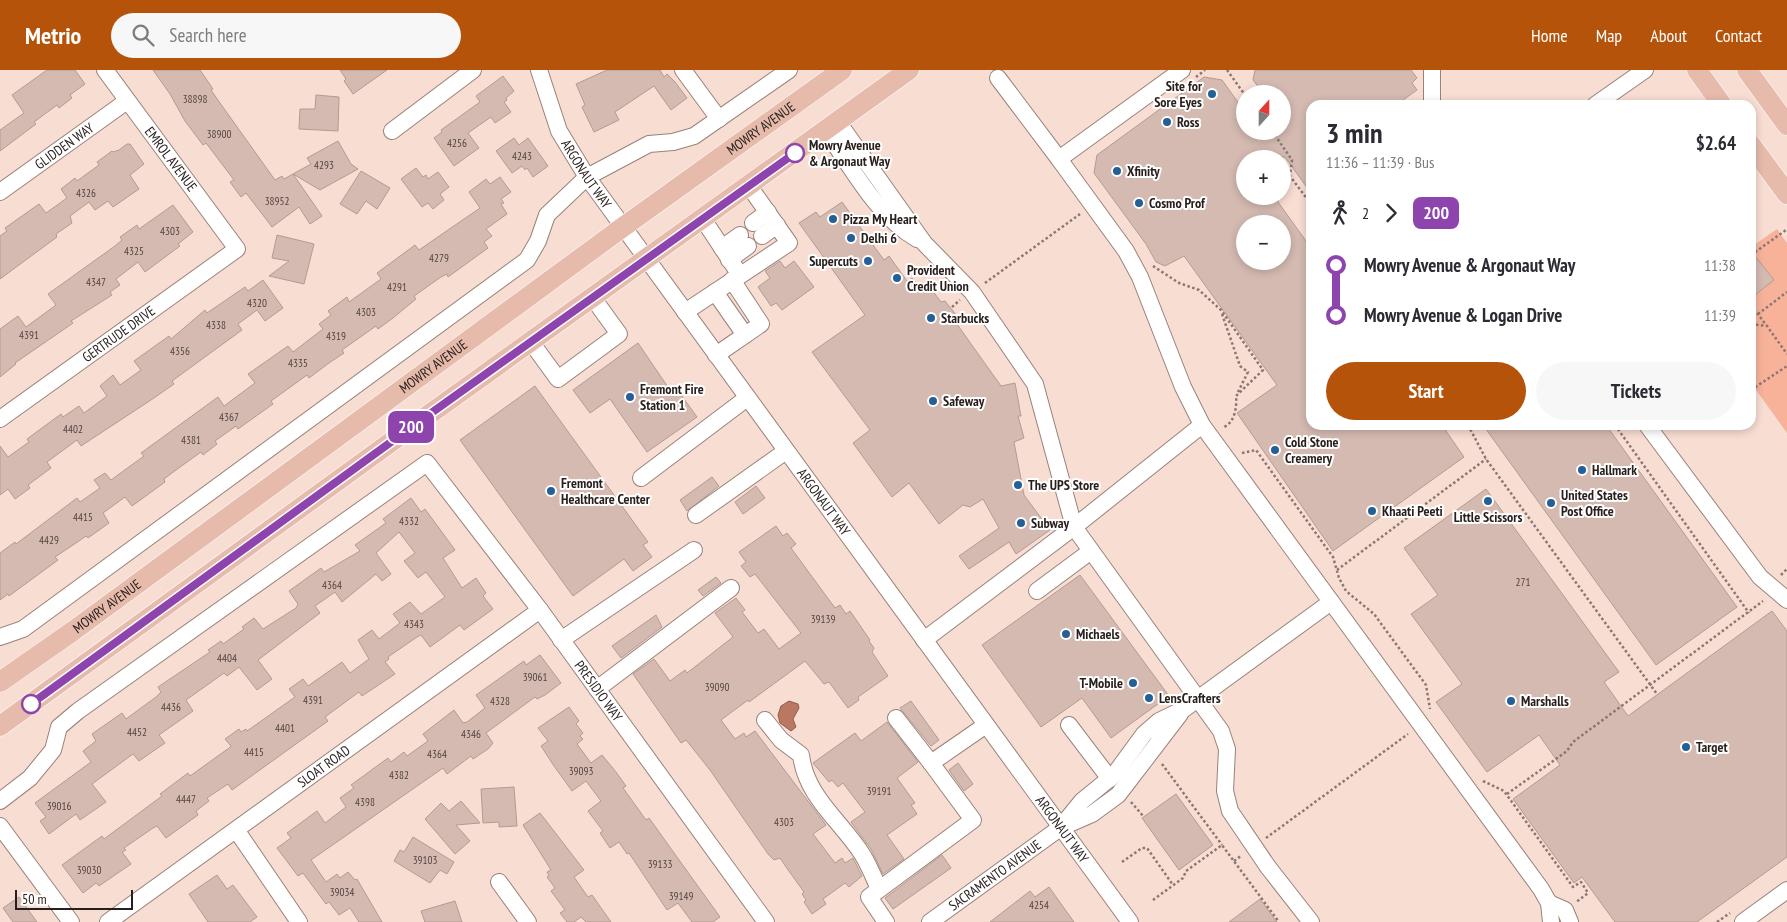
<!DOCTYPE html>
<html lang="en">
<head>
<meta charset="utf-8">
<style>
	body { margin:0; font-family:"PT Sans Narrow",sans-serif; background:#f7f7f7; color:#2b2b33; height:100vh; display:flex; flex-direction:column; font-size:19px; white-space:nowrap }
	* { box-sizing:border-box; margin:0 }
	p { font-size:16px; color:#7c7c81 }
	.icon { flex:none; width:28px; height:28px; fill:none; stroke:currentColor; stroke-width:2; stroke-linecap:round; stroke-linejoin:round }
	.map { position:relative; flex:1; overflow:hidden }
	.sheet { position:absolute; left:1306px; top:30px; width:450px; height:330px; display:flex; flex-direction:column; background:#fff; border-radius:15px; box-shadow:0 2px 8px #0003 }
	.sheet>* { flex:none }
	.badge { padding:0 10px; border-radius:8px; font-size:18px; line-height:32px }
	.needle { width:32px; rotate:21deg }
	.buttons { position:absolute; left:1236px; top:15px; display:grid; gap:10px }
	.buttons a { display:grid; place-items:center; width:55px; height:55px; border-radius:50%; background:#fff; box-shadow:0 2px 8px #0003; font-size:25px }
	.scale { position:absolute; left:15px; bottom:12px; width:118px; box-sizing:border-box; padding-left:5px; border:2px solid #281e1b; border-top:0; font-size:14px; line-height:18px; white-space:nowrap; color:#281e1b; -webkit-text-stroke:4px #fff; paint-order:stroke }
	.map>.badge { position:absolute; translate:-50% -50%; box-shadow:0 0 0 2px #fff }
	.legs { display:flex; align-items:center; gap:8px; height:55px; padding:0 20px; font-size:16px }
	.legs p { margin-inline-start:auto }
	.head { display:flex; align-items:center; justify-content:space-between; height:85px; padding:0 20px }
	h1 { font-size:28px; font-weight:800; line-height:38px }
	.button { display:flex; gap:10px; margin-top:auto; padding:10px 20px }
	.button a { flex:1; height:58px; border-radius:30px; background:#b45309; color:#fff; font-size:20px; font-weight:800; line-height:58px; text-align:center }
	.button a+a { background:#f7f7f7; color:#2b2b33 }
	ul { padding:0 20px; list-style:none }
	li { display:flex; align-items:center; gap:18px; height:50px; font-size:19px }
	li i { display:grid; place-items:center; width:8px; height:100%; margin:0 6px; background:currentColor }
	li i::after { content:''; width:12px; height:12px; margin:-6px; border:4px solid; border-radius:50%; background:#fff }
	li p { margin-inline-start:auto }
	li:first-child i { background:linear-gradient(#0000 50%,currentColor 0) }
	li:last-child i { background:linear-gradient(currentColor 50%,#0000 0) }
	header { display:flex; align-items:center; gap:30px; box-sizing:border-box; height:70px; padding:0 25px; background:#b45309; color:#fff }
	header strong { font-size:24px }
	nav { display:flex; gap:28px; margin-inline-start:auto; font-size:18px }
	.search { width:350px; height:45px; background:#f7f7f7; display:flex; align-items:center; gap:12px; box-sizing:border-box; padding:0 18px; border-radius:28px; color:#7c7c81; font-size:19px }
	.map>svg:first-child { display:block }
	.green { fill:#f8b29a }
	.water { fill:#ba7862; stroke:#8e5d4d }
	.building { fill:#d4bab1; stroke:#b49b92; fill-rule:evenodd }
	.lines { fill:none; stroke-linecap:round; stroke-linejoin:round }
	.minor-casing { stroke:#9a8279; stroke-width:18 }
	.major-casing { stroke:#fff; stroke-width:21 }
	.path { stroke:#897771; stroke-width:2.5; stroke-dasharray:2.5 2.5; stroke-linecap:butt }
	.minor { stroke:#fff; stroke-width:16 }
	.major { stroke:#e6bbac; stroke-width:20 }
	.line-1-casing { stroke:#fff; stroke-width:11 }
	.line-1 { stroke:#8e44ad; stroke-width:8 }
	.poi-dot { fill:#245f96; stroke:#fff; stroke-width:2 }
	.stop-1-dot { fill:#fff; stroke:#8e44ad; stroke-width:2.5 }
	.labels { text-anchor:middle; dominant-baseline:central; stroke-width:4; stroke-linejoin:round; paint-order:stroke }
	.number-label { font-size:11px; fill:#534540 }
	.poi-label { font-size:14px; font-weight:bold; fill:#281e1b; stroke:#fff; text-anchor:start }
	.street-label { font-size:14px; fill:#281e1b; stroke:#fff }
	.stop-label { font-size:14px; font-weight:bold; fill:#281e1b; stroke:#fff; text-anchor:start }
</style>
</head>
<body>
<header>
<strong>Metrio</strong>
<div class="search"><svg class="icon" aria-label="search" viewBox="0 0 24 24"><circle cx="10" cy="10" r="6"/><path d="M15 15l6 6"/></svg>Search here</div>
<nav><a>Home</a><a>Map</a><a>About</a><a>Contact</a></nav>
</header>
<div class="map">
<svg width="1787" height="852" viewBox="0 0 1787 852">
	<rect width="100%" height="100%" fill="#f8ddd3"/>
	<!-- green -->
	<path class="green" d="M1777 159 1787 173V363L1751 313V177Z"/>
	<!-- water -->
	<path class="water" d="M789 631 798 634 799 638 793 649 796 657 791 661 780 653 778 645 781 636Z"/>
	<!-- building -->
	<path class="building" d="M47 0H75L85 14 70 25 72 28 59 38 57 35 34 52 36 54 0 81V60L24 43 12 25Z
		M153 0H200L213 19 211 20 220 33 275 110 282 106 284 109 293 104 322 146 310 154 299 137 272 157 246 123 241 127 230 112 234 110 206 73 203 75 185 51 170 24Z
		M340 0H387L353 24 344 11 346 9Z
		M607 0H660L664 7 667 4 675 12 687 28 671 40 654 16 615 42 619 50 594 62 582 37 585 35 576 14Z
		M1255 0H1411L1417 8 1412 13 1417 20 1396 35H1311V123L1285 87 1245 89V126H1279L1278 132 1311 178V355H1447L1446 361 1464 387 1333 481 1237 343 1277 315 1184 186 1165 196 1156 192 1146 174 1094 103 1097 85 1204 7 1222 10 1245 42V61H1282V24H1264L1253 10ZM1245 154H1282V191H1245Z
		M503 6 514 21 506 28 507 30 504 32 511 42 495 53 491 47 468 63 479 78 454 96 434 68 442 62 441 60 480 32 476 26Z
		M316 25 339 27 338 61 299 59 300 39H315Z
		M514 68 519 75 528 68 548 96 533 107 527 98 525 100 522 96 512 103 496 81Z
		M338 71 351 94 358 99 320 120 293 104 311 94 307 88Z
		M127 74H130L144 94 130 105 139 119 113 137 108 131 95 140 89 132 70 146 72 153 56 164 57 167 0 209V166L7 161 5 158 39 134 46 143 67 128 61 119 75 108 77 111 99 95 97 92 112 81 113 82 119 80Z
		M416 98 423 107 426 105 428 109 438 102 449 117 440 124 444 130 433 139 428 133 422 137 401 109Z
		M361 101 390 118 377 139 366 131 357 144 340 134Z
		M500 107 511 122 501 129 504 133 501 134 507 144 486 159 492 166 484 172 488 178 448 207 447 204 441 207 414 226 416 229 393 248 378 259 376 256 342 280 344 283 329 293 309 308 307 305 271 331 273 334 238 359 236 356 215 371 217 374 203 385 201 382 176 400 164 409 165 412 132 436 125 427 103 443 109 453 88 468 86 466 79 471 55 487 58 490 9 526 8 524 0 530V483L15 472 16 474 77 428 80 432 100 418 94 410 105 403 111 410 144 386 141 383 218 327 224 336 255 313 248 304 288 276 293 282 323 259 319 254 331 245 328 241 347 227 349 232 381 209 377 203 415 175 419 180 480 138 469 122 486 109 490 114Z
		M842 132 884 190 889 186 907 211 912 208 919 217 926 212 941 232 945 231 957 246 954 250 1001 316 1015 313 1021 346H1018L1024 368 1014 372 1024 425 1050 460 1016 484 1009 472 969 499 959 486 999 458 983 429 970 437 963 435 939 454 909 413 892 427 853 373 870 360 812 282 865 245 799 153 816 142 820 147Z
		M173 135 193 162 178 174 180 176 145 202 138 192 116 209 120 215 110 222 112 225 71 251 73 253 15 293 16 294 0 307V259L18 246 26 257 56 235 48 224 115 176 122 170 120 167 137 155 139 159Z
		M277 165 314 174 304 214 269 206 289 191 272 188Z
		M1751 181 1774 210 1751 228Z
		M780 191 785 198 794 191 814 217 782 240 776 233 771 236 758 217 770 208 765 201Z
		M263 210 283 238 265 251 257 240 238 254 242 260 172 311 174 314 151 330 81 376 77 370 47 392 51 398 28 415 30 418 15 429 8 419 0 425V376L8 387 29 372 27 369 61 344 63 347 79 336 84 343 107 326 100 316 113 305 120 315 141 300 134 291 169 266 171 269 205 240 207 243 245 217 248 221Z
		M638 273 674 326 679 322 697 347 647 382 610 329 590 343 573 320Z
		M535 316 648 472 643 475 652 487 633 501 624 489 573 526 460 370Z
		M1483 355H1606L1737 537 1656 595Z
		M712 407 719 416 687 441 680 430Z
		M756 416 765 428 743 444 735 432Z
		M1486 419 1619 602 1604 612 1628 646 1772 541 1787 561V787L1697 852H1615L1582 807 1574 813 1513 729 1560 695 1539 665 1487 702 1436 632 1462 614 1411 544 1438 525 1404 478Z
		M411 428 421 442 425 439 455 480 443 488 462 518 476 508 486 523 483 526 493 539 464 560 460 555 430 577 421 565 417 567 388 587 389 589 385 592 395 604 362 626 359 622 325 647 328 651 232 720 228 714 207 728 209 731 196 741 198 745 166 768 157 756 153 758 124 778 126 780 122 782 131 794 99 816 96 813 83 823 62 795 102 766 104 769 162 726 160 724 188 703 190 706 229 678 231 676 225 669 239 659 241 662 246 659 247 661 295 627 289 619 303 609 308 616 342 592 350 603 369 589 358 570 372 560 379 569 400 553 393 544 410 532 421 544 445 527 426 502 418 508 404 491 415 483 399 462 376 483 391 504 382 511 376 504 342 532 335 522 315 536 320 543 258 590 272 609 257 620 239 597 227 606 224 603 186 630 193 641 159 665 165 673 139 691 133 684 92 714 106 732 80 750 76 744 49 764 40 751 46 747 35 733 91 692 83 681 96 671 92 664 122 643 126 649 156 627 161 622 158 617 210 582 208 580 221 571 223 574 244 559 242 557 254 548 263 559 296 538 298 534 289 521 321 498 324 502 360 481 355 475 386 453 383 449Z
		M776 456 783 466 787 463 796 474 791 478 835 538 840 535 846 544 850 541 870 570 869 571 874 578 872 582 888 606 858 627 859 630 848 638 829 612 824 614 805 591 749 632 748 630 721 650 735 669 744 663 746 667 755 661 826 755 813 764 835 793 842 788 845 793 853 788 862 806 849 817 845 813 823 829 826 834 812 844 804 832 806 830 802 824 804 822 786 797 780 788 774 790 768 784 710 700 686 670 681 673 633 604 654 589 670 611 685 600 687 603 733 567 715 543 736 528 745 540 742 542 758 563 764 559 779 579 801 563 755 504 750 507 741 496 746 492 739 482Z
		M1080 505 1169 626 1111 668 1082 628 1041 657 982 575Z
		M716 507 721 513 703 526 698 520Z
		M656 545 662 557 621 588 612 576Z
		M540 585 561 613 545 625 537 629 535 627 486 663 493 673 488 679 473 689 471 686 447 704 443 698 311 790 326 812 337 804 340 808 348 802 355 810 357 809 382 852H359L350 838 339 845 329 832 326 834 303 803 298 806 277 778 291 768 287 763 317 741 325 753 346 737 340 728 354 718 351 715 388 688 391 692 404 682 407 686 428 671 423 664 454 640 463 653 467 652 485 638 476 625 524 591 526 595Z
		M911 631 939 670 931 676 900 638Z
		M569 637 579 651 576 654 583 663 580 666 583 669 577 674 591 693 602 685 616 702 626 716 623 718 646 750 649 748 720 847 713 852H692L678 833 667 840 629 783 627 784 619 772 610 778 600 763 603 761 588 741 601 731 586 711 572 721 554 696 541 676 548 671 538 658Z
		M887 652 918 692 897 708 915 733 911 735 917 744 887 765 904 789 883 804 871 779 851 752 865 742 843 713 838 717 832 710 829 712 813 693 855 663 861 671Z
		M958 693 973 714 964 721 949 700Z
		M514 717 517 756 499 757V752L483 753 481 719Z
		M1176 724 1213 775 1179 800 1142 748Z
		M461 731 480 753 456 755 470 771 455 784 425 749 441 733 449 741Z
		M540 743 584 800 574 807 588 827 592 825 611 852H586L581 847 574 852H567L560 843 565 840 551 821 555 818 547 807 549 806 547 802 551 800 523 755Z
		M413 767 454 792 447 804 440 800 430 813 394 791 400 780 404 782Z
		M942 785 951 798 893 839 885 828Z
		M217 805 227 819 233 815 257 847 250 852H208L189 824Z
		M1049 817 1074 852H990L1030 821 1035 827Z
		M19 827 37 852H13L3 838Z
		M1260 829 1277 852H1229Z
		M455 831 462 852H425L421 841Z"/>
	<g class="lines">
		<!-- minor casing -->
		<g class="minor-casing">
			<g id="minor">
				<path id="s1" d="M539 0 559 61 587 107 1130 852"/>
				<path d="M683 0 719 49"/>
				<path d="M1182 0 1059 89 1126 181 1140 207 1183 317 1202 355 1541 819 1549 833 1551 852"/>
				<path d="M998 8 1059 89"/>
				<path d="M1432 35V0"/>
				<path d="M1595 35 1645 0"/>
				<path d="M838 52 924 173 972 222 1035 314 1074 457 1221 661 1227 679 1225 721 1230 741 1268 797 1311 852"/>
				<path d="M392 61 473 0"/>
				<path d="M826 61C852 98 877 146 917 169"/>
				<path id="s2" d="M0 122 127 31"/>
				<path d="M703 149 740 205"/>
				<path d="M753 153 768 142"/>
				<path d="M762 166 777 155"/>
				<path d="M722 178 740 165"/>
				<path d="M729 190 748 176"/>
				<path d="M715 222 745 265"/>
				<path d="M685 242 789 173 749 116"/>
				<path d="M531 272 558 309 619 264 593 228"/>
				<path d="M716 285 761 254 732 210"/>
				<path id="s3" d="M0 349 237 179 105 0"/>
				<path d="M1647 355 1760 507 1787 530"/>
				<path d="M641 408 747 328"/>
				<path d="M696 445 786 381"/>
				<path d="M1037 521 1091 481"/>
				<path d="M0 567 23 559 527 190 538 171 547 145 587 107 649 74 673 72 694 66 789 0"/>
				<path d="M561 570 694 480"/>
				<path d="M924 570 1074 457 1202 355"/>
				<path d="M597 619 731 518"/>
				<path d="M896 648 931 693"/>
				<path d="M765 650 781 670 801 685C806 727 841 751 862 784 869 795 874 808 879 819"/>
				<path d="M1069 655 1110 709"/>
				<path id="s4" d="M0 731 30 708 53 680 59 657 78 641 427 393 540 540 766 852"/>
				<path d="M0 756 71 852"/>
				<path d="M1060 758 1082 731 1114 705 1144 664 1159 651 1184 639 1331 532"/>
				<path d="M237 761 299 852"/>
				<path d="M499 812 528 852"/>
				<path d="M1549 833 1565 840 1570 852"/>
				<path id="s5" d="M108 852 540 540"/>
				<path d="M886 852 869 827 973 750 931 693 986 655"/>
				<path id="s6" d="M930 852 1060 758 1092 744 1118 725 1180 644"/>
				<path d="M1743 852 1787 820"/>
			</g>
		</g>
		<!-- major casing -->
		<g class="major-casing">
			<g id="major">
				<path d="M1697 0 1722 35"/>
				<path d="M1747 0 1787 55"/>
				<path d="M1751 75 1787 124"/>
				<path id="s7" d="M0 612 73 561 623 157 842 0"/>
				<path d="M0 656 413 356 909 0"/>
			</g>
		</g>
		<!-- path -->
		<path class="path" d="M1227 0 1245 25
			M1196 7 1205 0
			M1272 61 1292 90 1290 106 1311 134
			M1751 185 1786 160
			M1153 196 1179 213 1199 220 1221 240 1263 300 1236 326C1237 337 1235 352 1224 357
			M985 213 1080 144
			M1751 235 1767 256
			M952 237 960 230
			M1222 244 1240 296 1248 302 1238 322
			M1758 244 1787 222
			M1751 254 1767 256 1787 284
			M1751 320 1787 296
			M1468 355 1486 389 1657 624
			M1615 355 1749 543
			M1242 383 1256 380 1333 487 1339 508 1346 521 1374 544 1426 615 1430 639
			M1337 500 1486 389
			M1781 505 1787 499
			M1162 694 1222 775
			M1483 711 1504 721 1573 817 1581 812 1588 823 1576 832
			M1507 724 1567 681 1573 672 1763 531
			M1131 732 1144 747
			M1266 768 1408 664
			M1234 791 1241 786
			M1122 792 1142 778H1147L1173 815
			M1153 830 1183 808 1186 801 1222 775 1279 852
			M1717 852 1730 843"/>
		<!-- minor -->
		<use href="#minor" class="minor"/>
		<!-- major -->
		<use href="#major" class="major"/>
	</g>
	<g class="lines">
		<!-- line-1 casing -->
		<g class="line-1-casing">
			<path id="line-1" d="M31 634 413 356 795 83"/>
		</g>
		<!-- line-1 -->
		<use href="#line-1" class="line-1"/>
	</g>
	<!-- markers -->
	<g class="poi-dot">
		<circle cx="1212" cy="24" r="5"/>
		<circle cx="1167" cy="52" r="5"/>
		<circle cx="1117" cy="101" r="5"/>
		<circle cx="1139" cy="133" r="5"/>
		<circle cx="833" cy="149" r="5"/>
		<circle cx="851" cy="168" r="5"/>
		<circle cx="868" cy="191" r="5"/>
		<circle cx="897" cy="208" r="5"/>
		<circle cx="931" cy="248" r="5"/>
		<circle cx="630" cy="327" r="5"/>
		<circle cx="933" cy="331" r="5"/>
		<circle cx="1275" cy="380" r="5"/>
		<circle cx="1582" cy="400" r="5"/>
		<circle cx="1018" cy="415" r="5"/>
		<circle cx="551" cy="421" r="5"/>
		<circle cx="1488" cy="431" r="5"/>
		<circle cx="1551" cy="433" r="5"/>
		<circle cx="1372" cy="441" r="5"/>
		<circle cx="1021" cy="453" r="5"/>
		<circle cx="1066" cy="564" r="5"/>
		<circle cx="1133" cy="613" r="5"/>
		<circle cx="1149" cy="628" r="5"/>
		<circle cx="1511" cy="631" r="5"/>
		<circle cx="1686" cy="677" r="5"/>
	</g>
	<g class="stop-1-dot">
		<circle cx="795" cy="83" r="9"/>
		<circle cx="31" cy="634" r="9"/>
	</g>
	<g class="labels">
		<!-- number labels -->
		<g class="number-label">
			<text x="195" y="29">38898</text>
			<text x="219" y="64">38900</text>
			<text x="457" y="73">4256</text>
			<text x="522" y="86">4243</text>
			<text x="324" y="95">4293</text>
			<text x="86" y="123">4326</text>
			<text x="277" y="131">38952</text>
			<text x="170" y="161">4303</text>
			<text x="134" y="181">4325</text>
			<text x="439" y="188">4279</text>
			<text x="96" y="212">4347</text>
			<text x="397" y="217">4291</text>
			<text x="257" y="233">4320</text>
			<text x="366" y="242">4303</text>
			<text x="216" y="255">4338</text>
			<text x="29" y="265">4391</text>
			<text x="336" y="266">4319</text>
			<text x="180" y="281">4356</text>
			<text x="298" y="293">4335</text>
			<text x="229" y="347">4367</text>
			<text x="73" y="359">4402</text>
			<text x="191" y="370">4381</text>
			<text x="83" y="447">4415</text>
			<text x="409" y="451">4332</text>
			<text x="49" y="470">4429</text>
			<text x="1523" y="512">271</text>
			<text x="332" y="515">4364</text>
			<text x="823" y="549">39139</text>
			<text x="414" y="554">4343</text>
			<text x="227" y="588">4404</text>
			<text x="535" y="607">39061</text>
			<text x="717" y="617">39090</text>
			<text x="313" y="630">4391</text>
			<text x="500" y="631">4328</text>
			<text x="171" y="637">4436</text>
			<text x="285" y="658">4401</text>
			<text x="137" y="662">4452</text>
			<text x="471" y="664">4346</text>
			<text x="254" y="682">4415</text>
			<text x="437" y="684">4364</text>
			<text x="581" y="701">39093</text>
			<text x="399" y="705">4382</text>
			<text x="879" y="721">39191</text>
			<text x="186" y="729">4447</text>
			<text x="365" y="732">4398</text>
			<text x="59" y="736">39016</text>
			<text x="784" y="752">4303</text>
			<text x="425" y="790">39103</text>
			<text x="660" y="794">39133</text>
			<text x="89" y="800">39030</text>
			<text x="342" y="822">39034</text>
			<text x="681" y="826">39149</text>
			<text x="1039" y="835">4254</text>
		</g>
		<!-- poi labels -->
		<g class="poi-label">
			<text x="1202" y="16" text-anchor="end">Site for<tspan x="1202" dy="16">Sore Eyes</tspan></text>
			<text x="1177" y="52">Ross</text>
			<text x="1127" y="101">Xfinity</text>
			<text x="1149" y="133">Cosmo Prof</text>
			<text x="843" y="149">Pizza My Heart</text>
			<text x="861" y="168">Delhi 6</text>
			<text x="858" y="191" text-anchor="end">Supercuts</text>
			<text x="907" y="200">Provident<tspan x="907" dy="16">Credit Union</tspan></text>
			<text x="941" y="248">Starbucks</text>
			<text x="640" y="319">Fremont Fire<tspan x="640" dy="16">Station 1</tspan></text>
			<text x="943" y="331">Safeway</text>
			<text x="1285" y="372">Cold Stone<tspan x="1285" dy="16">Creamery</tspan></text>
			<text x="1592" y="400">Hallmark</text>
			<text x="561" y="413">Fremont<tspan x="561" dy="16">Healthcare Center</tspan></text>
			<text x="1028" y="415">The UPS Store</text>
			<text x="1561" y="425">United States<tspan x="1561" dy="16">Post Office</tspan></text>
			<text x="1382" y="441">Khaati Peeti</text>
			<text x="1488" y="447" text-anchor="middle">Little Scissors</text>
			<text x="1031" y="453">Subway</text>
			<text x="1076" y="564">Michaels</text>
			<text x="1123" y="613" text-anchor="end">T-Mobile</text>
			<text x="1159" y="628">LensCrafters</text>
			<text x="1521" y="631">Marshalls</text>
			<text x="1696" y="677">Target</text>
		</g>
		<!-- street labels -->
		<g class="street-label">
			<text stroke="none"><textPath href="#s7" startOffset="941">MOWRY AVENUE</textPath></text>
			<text stroke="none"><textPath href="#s2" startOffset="79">GLIDDEN WAY</textPath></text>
			<text transform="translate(171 89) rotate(53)">EMROL AVENUE</text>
			<text stroke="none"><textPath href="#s1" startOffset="115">ARGONAUT WAY</textPath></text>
			<text stroke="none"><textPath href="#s3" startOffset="146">GERTRUDE DRIVE</textPath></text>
			<text stroke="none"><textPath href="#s7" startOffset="536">MOWRY AVENUE</textPath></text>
			<text stroke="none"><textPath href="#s1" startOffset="520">ARGONAUT WAY</textPath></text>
			<text stroke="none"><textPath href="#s7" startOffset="131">MOWRY AVENUE</textPath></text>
			<text stroke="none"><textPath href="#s4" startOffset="836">PRESIDIO WAY</textPath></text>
			<text stroke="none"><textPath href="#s5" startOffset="266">SLOAT ROAD</textPath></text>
			<text stroke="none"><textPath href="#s1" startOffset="925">ARGONAUT WAY</textPath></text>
			<text stroke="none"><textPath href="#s6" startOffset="80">SACRAMENTO AVENUE</textPath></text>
		</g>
		<!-- stop labels -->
		<g class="stop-label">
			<text x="809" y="75">Mowry Avenue<tspan x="809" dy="16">&amp; Argonaut Way</tspan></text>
		</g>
	</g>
</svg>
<div class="buttons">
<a><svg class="needle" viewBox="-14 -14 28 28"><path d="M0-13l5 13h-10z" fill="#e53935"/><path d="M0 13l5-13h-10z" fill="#7c7c81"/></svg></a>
<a>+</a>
<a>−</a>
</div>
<div class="scale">50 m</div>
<b class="badge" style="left:411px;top:357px;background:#8e44ad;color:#fff">200</b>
<section class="sheet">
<div class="head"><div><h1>3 min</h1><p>11:36 – 11:39 · Bus</p></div><b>$2.64</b></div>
<div class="legs"><svg class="icon" aria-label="walk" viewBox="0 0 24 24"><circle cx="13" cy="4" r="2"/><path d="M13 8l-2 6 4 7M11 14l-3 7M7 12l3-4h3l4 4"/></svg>2<svg class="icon" aria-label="forward" viewBox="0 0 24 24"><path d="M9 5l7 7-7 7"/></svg><b class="badge" style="background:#8e44ad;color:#fff">200</b></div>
<ul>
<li><i style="color:#8e44ad"></i><b>Mowry Avenue &amp; Argonaut Way</b><p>11:38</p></li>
<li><i style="color:#8e44ad"></i><b>Mowry Avenue &amp; Logan Drive</b><p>11:39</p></li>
</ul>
<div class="button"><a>Start</a><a>Tickets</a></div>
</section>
</div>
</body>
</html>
